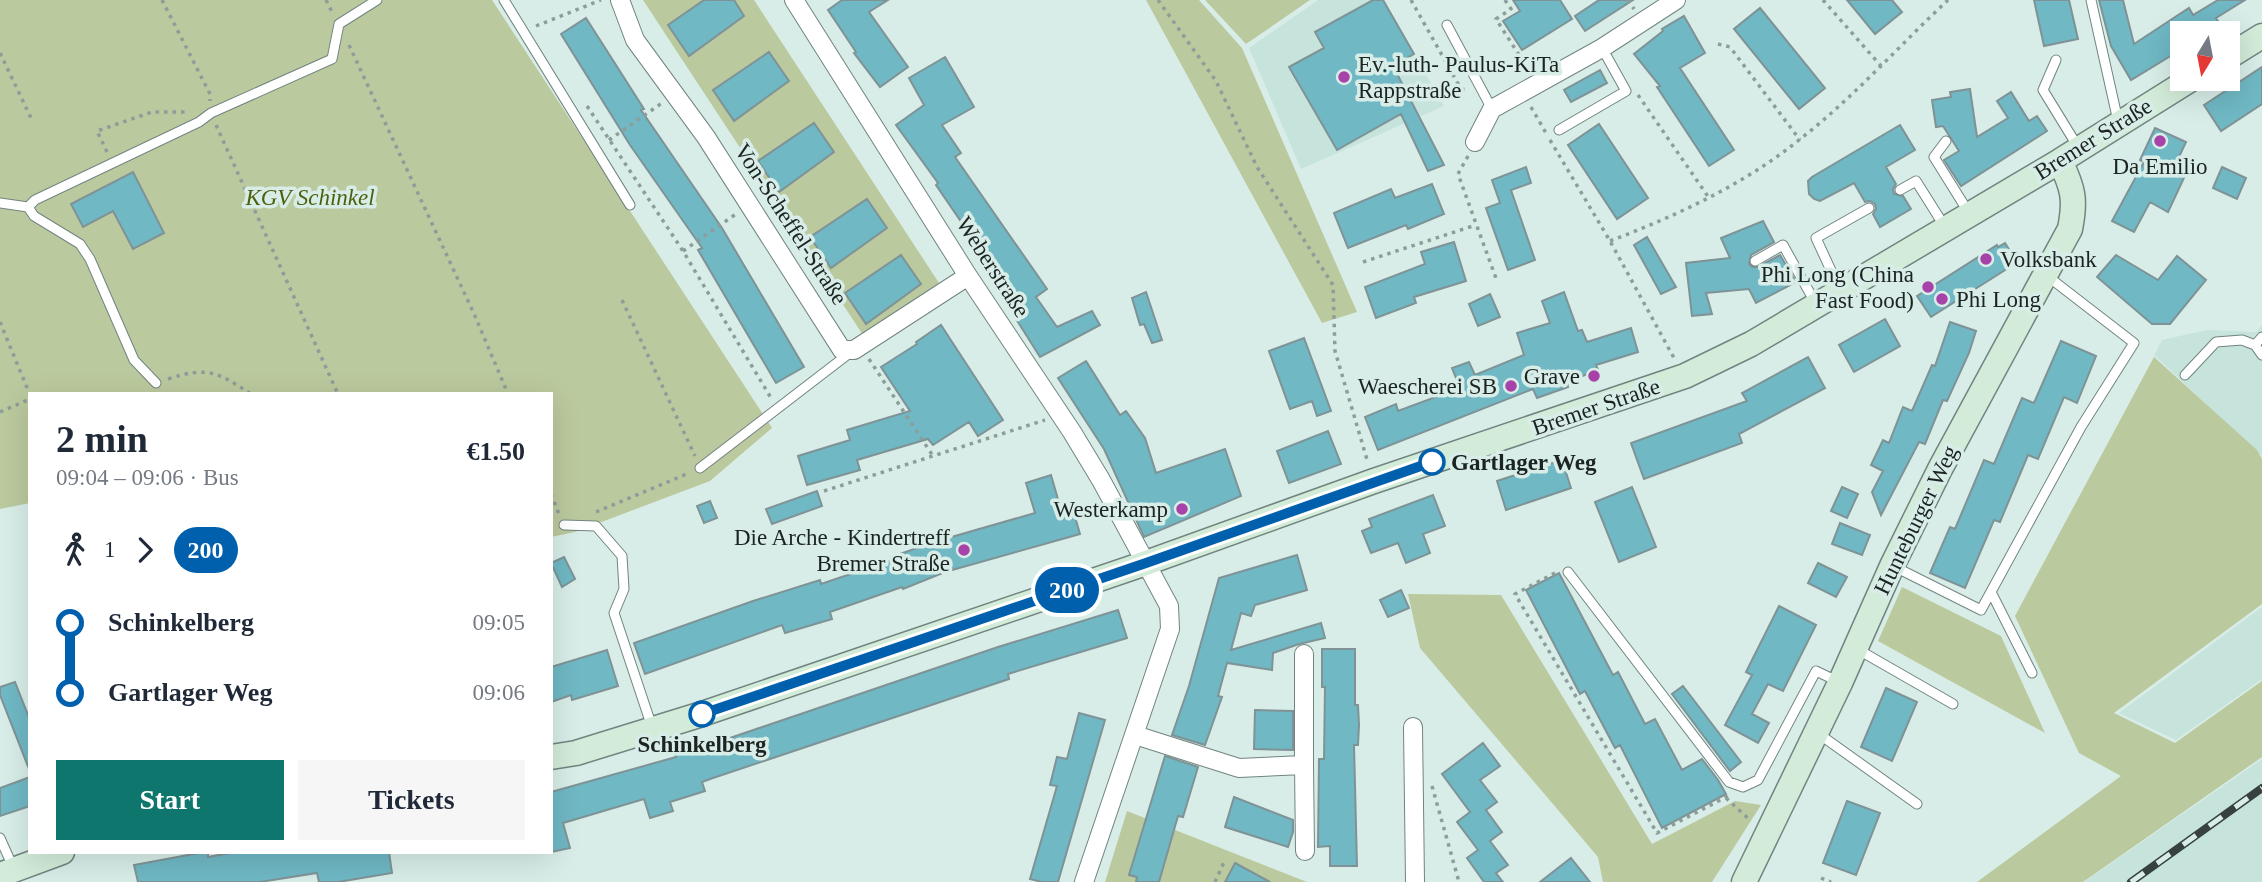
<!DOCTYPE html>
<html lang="en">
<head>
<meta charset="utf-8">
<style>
	body { margin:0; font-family:Georgia,serif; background:#f6f6f7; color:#1f2937; height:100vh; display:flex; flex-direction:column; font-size:26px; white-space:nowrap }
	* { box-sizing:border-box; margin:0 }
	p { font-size:23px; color:#747a83 }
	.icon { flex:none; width:38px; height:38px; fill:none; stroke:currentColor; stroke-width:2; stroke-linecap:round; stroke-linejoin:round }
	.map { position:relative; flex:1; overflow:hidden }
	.details { position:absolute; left:28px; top:392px; width:525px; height:462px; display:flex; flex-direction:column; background:#fff; border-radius:0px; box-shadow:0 7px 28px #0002 }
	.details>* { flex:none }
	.badge { padding:0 14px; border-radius:23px; font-size:24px; line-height:46px }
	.needle { width:46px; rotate:190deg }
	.buttons { position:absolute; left:2170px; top:21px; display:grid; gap:14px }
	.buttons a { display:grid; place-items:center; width:70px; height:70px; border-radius:0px; background:#fff; box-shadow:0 7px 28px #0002; font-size:35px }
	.map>.badge { position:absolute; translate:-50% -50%; box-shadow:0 0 0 4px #fff }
	.legs { display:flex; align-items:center; gap:10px; height:77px; padding:0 28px; font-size:23px }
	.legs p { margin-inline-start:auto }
	.headline { display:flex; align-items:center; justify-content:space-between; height:119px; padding:0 28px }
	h1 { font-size:38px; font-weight:600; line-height:52px }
	.cta { display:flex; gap:14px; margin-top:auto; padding:14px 28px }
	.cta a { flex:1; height:80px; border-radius:0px; background:#0f766e; color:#fff; font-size:28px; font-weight:600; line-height:80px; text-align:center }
	.cta a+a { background:#f6f6f7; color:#1f2937 }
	ul { padding:0 28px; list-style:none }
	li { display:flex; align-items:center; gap:24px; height:70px; font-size:26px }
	li i { display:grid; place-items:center; width:10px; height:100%; margin:0 9px; background:currentColor }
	li i::after { content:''; width:18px; height:18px; margin:-9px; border:5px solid; border-radius:50%; background:#fff }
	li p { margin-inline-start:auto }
	li:first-child i { background:linear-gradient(#0000 50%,currentColor 0) }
	li:last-child i { background:linear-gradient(currentColor 50%,#0000 0) }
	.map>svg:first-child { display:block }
	.built { fill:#c6e3dc }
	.green { fill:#bbc99e }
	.building { fill:#6fb8c4; stroke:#7f9396; stroke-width:2 }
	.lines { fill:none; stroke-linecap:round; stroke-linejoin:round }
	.lane-casing { stroke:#718480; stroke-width:11 }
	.street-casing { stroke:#718480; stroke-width:20 }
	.secondary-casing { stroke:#718480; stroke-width:27 }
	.path { stroke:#8d9d99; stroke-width:3.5; stroke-dasharray:3.5 5; stroke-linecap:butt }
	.lane { stroke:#fff; stroke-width:9 }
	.street { stroke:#fff; stroke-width:18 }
	.secondary { stroke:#d2ecd9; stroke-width:24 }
	.rail-casing { stroke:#37413f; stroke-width:8 }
	.rail { stroke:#d8ede8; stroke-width:5; stroke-dasharray:16; stroke-linecap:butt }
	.line-1-casing { stroke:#fff; stroke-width:16 }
	.line-1 { stroke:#0060ad; stroke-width:10 }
	.poi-dot { fill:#a642a8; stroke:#d8ede8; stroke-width:2.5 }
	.stop-1-dot { fill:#fff; stroke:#0060ad; stroke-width:3.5 }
	.labels { text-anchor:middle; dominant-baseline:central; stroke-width:7; stroke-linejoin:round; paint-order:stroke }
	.poi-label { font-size:23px; fill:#1c2422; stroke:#d8ede8; text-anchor:end }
	.street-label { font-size:23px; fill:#1c2422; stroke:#d8ede8 }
	.park-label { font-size:23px; font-style:italic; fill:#4e600d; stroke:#d8ede8 }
	.stop-label { font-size:23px; font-weight:bold; fill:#1c2422; stroke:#d8ede8; text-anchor:start }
</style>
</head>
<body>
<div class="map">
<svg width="2262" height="882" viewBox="0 0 2262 882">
	<rect width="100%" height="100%" fill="#d8ede8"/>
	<!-- built -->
	<path class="built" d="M1318 0H1383L1444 106 1301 169 1249 48Z
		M2262 325V456L2154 355 2162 340 2207 330 2256 332Z
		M2262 607V679L2176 740 2119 713Z
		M2262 759V882H2084Z"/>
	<!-- green -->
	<path class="green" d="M0 0H492L772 428 710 481 575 532 551 537V394H30V503L0 509Z
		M643 0H754L939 283 863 335Z
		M1146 0H1199L1242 48 1357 312 1322 323Z
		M1205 0H1310L1246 44Z
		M2154 357 2257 450 2262 459V604L2114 713 2175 743 2262 681V757L2083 882H1977L2121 776 2079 753 2015 616Z
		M1902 587 2001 636 2045 733 1878 641Z
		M1408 594 1501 595 1652 844 1735 801 1761 805 1712 882H1603L1598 857 1420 648Z
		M1127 811 1307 882H1105Z"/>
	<!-- building -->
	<path class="building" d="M704 0H734L744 16 689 56 668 25Z
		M842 0H888L869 12 908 67 880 87 854 53 856 52 828 10Z
		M1373 0H1383L1414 54 1393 66 1444 165 1428 171 1401 114 1337 150 1289 67 1324 48 1315 32Z
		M1513 0H1560L1572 19 1522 50 1503 21 1520 11Z
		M1599 0H1633L1585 31 1575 16Z
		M1847 0H1892L1902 12 1875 34Z
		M2034 0H2069L2078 39 2044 46Z
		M2099 0H2123L2134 44 2189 8 2193 15 2218 0H2245L2216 18 2221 26 2209 33H2182V49L2131 80 2111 46Z
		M1760 8 1825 88 1799 109 1734 29Z
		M1684 16 1705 53 1680 68 1734 150 1709 166 1657 87 1660 86 1634 54 1663 31 1662 29Z
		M586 18 644 109 641 110 722 228 804 367 776 383 698 250 702 248 630 145 561 34Z
		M769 52 789 81 734 121 713 90Z
		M945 57 974 107 942 125 961 153 955 157 1047 289 1036 297 1057 327 1092 311 1100 325 1040 357 1016 319 1021 316 975 247 977 245 936 185 938 183 896 125 924 105 909 78Z
		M2262 67V104L2221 131 2204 105Z
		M1600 70 1607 83 1571 102 1564 90Z
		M1970 89 1977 137 2008 118 1997 101 2011 92 2029 121 2037 116 2047 131 1961 186 1944 160 1959 151 1943 126 1936 127 1932 100 1951 97 1950 92Z
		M814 123 834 152 779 192 758 161Z
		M1599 124 1648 198 1617 219 1568 145Z
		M1900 125 1915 150 1886 167 1896 184 1893 189 1894 194 1903 196 1911 209 1880 227 1873 214 1876 209 1875 204 1870 201 1865 202 1854 183 1820 201 1814 199 1809 194 1808 181 1812 177Z
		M2155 128 2186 142 2178 159 2190 165 2168 212 2150 202 2134 232 2112 221 2144 162 2140 160Z
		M1526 167 1531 183 1511 190 1535 260 1508 270 1486 208 1500 203 1492 180Z
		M2222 167 2246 178 2237 199 2213 188Z
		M133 172 164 233 133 249 113 211 83 227 71 204Z
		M1432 184 1444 214 1408 229 1406 225 1348 248 1334 213 1391 189 1395 198Z
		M867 199 887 228 831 268 810 237Z
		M1763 221 1774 242 1751 255 1749 264 1752 267H1758L1780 255 1796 282 1756 303 1749 289 1706 293 1712 314 1692 316 1686 263 1730 258 1721 238Z
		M1647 237 1676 287 1661 294 1634 245Z
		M1454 242 1466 281 1414 297 1416 303 1376 318 1365 287 1425 264 1421 252Z
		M2005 243 2015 259 2008 263 2010 267 1931 317 1917 296 1997 245 1998 247Z
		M901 255 921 284 866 324 845 293Z
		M2116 255 2158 280 2177 256 2206 280 2170 324H2152L2097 277Z
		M1146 292 1162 340 1152 343 1144 324 1140 325 1132 298Z
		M1564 292 1578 331 1582 330 1587 342 1631 328 1638 352 1596 365 1598 370 1567 382 1568 387 1537 398 1533 389 1378 450 1365 417 1396 404 1398 411 1460 388 1452 368 1469 362 1475 375 1524 355 1517 333 1550 323 1542 301Z
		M1490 294 1500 317 1478 326 1469 304Z
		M1885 319 1900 346 1854 372 1839 345Z
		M1950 322 1976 331 1969 353 1947 401 1943 400 1925 444 1919 442 1881 515 1872 492 1883 471 1871 465 1883 440 1889 443 1903 407 1912 411 1932 365 1935 366Z
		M941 325 1003 420 978 436 969 422 933 445 928 439 857 460 860 470 807 485 798 456 850 440 847 430 910 411 881 367 917 344 916 342Z
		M1304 338 1331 411 1317 416 1312 401 1290 409 1269 351Z
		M2061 341 2096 356 2077 403 2064 397 2038 459 2028 455 2000 522 1994 520 1965 588 1930 573 1950 527 1955 529 1984 460 1994 464 2022 398 2034 403Z
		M1808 357 1825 388 1739 434 1742 443 1644 479 1631 443 1747 401 1742 393Z
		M1086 361 1120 415 1126 411 1145 438 1156 473 1225 449 1241 496 1144 537 1104 449 1058 378Z
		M1328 431 1341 464 1289 483 1277 451Z
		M1562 460 1571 488 1506 510 1497 481Z
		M1051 475 1060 506 1071 503 1080 534 945 572 903 589 902 587 830 612 832 619 785 633 782 625 645 674 634 643 753 601 820 580 821 584 892 560 891 557 934 542 1035 513 1026 483Z
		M1632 487 1656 547 1619 562 1595 502Z
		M1842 487 1858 494 1847 518 1831 511Z
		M817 491 822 506 772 524 766 509Z
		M1433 495 1445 526 1423 534 1430 553 1406 563 1398 543 1371 553 1362 531 1372 527 1369 519Z
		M710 501 717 518 704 523 697 506Z
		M1840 523 1870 535 1862 555 1832 544Z
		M1297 555 1307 590 1255 605 1251 616 1241 613 1231 650 1321 623 1325 638 1299 644 1273 653 1272 670 1227 663 1218 696 1222 697 1205 745 1172 735 1189 686 1219 578Z
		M564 557 575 579 562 587 551 563Z
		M1818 563 1847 577 1836 597 1808 583Z
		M1559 573 1613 675 1618 672 1645 724 1655 719 1682 770 1702 759 1718 780 1726 794 1662 828 1620 745 1615 748 1585 691 1580 694 1526 590Z
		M1401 590 1409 608 1388 617 1380 600Z
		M1779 606 1816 625 1783 691 1768 684 1752 714 1769 723 1758 743 1725 725 1752 675 1746 672Z
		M1118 610 1127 638 1008 674 1009 679 713 778 702 782 705 791 670 802 673 811 650 818 644 799 563 823 570 848 551 852V792L676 757 675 754 724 740 998 647Z
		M1322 649H1355V705H1358L1359 725 1358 745H1354L1357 866H1330V846L1318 847 1319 759H1324L1325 687H1322Z
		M607 650 618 686 572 700 571 695 551 702V667Z
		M15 682 30 720 29 769 0 695V687Z
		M1683 686 1741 762 1730 771 1672 694Z
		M1886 688 1917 702 1892 761 1861 747Z
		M1255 710 1293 711V750L1254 749Z
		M1079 713 1105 720 1058 882H1042L1030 879 1057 786 1050 785 1057 757 1067 759Z
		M1483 743 1500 766 1480 780 1497 802 1486 810 1502 832 1490 841 1508 865 1496 873 1503 882H1484L1467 858 1478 850 1457 822 1470 812 1442 774Z
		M1165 756 1198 767 1183 817 1178 816 1159 882H1136L1137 877 1129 875Z
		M30 777V806L0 816V788Z
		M1234 797 1293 820V832L1288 847 1225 827Z
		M1847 801 1880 813 1856 875 1823 863Z
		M204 852H208V857L235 852H389L392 873 338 882H319L317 873 260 882H138L134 865Z
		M1571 858 1590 882H1540Z
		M1235 863 1270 882H1225Z"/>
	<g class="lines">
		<!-- lane casing -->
		<g class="lane-casing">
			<path id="lane" d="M504 0 630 205
				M2091 0 2118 121
				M1447 25 1492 109
				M2056 60 2043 90 2078 147
				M1559 130 1626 91 1602 48
				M1946 141 1934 157 1969 213
				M1900 190 1916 181 1945 227
				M0 203 28 207 34 216 80 244 90 259 134 360 156 383
				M28 207 35 200 199 122 211 113 332 59 339 24 377 0
				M1755 261 1783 245 1816 304
				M1840 290 1816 238 1869 208
				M2262 337 2255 345 2262 355
				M2185 375 2216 342 2242 340 2255 345
				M700 468 851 352
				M564 525 596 526 622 556 624 589 614 613 652 727
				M1893 566 1981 610 2081 427 2134 343 2046 275
				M1568 572 1729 782 1743 787 1758 780 1816 671 1837 681
				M1991 592 2032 673
				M1857 649 1953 704
				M1819 734 1917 804
				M0 838 13 867"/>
		</g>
		<!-- street casing -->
		<g class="street-casing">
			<path id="street" d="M620 0 635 40 706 137 842 350H854L968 276
				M794 0 968 276 1072 432 1101 480 1169 606 1170 629 1084 882
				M1475 142 1492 109 1602 48 1676 0
				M1413 727 1415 882
				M1135 735 1239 768 1304 765V654
				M1304 765 1305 851"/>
		</g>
		<!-- secondary casing -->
		<g class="secondary-casing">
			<path id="secondary" d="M2228 57 2262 36
				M551 757 576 753 699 715 1146 563 1374 481 1685 376 1751 344 2060 161 2191 79
				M0 875 62 852
				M1744 882 1840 683 1892 566 1940 469 2070 229C2076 199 2073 188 2060 161"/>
		</g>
		<!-- path -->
		<path class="path" d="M162 0 210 94V101
			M326 0 333 14
			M1158 0 1216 81 1257 167 1333 285 1335 351 1368 463
			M1411 0 1461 89 1469 90
			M1505 0 1511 9 1496 19 1528 69
			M1628 0 1634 9
			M1823 0 1881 66
			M536 26 601 0
			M1718 44 1730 47 1800 140
			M349 45 475 316 508 394
			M0 53 31 118
			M1638 95 1709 198
			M587 106 683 251 771 398
			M1531 107 1546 133
			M216 125 338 394
			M609 140 662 103
			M1550 140 1610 241 1674 358
			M107 152 97 131 152 112H188
			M1468 156 1458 174 1497 281
			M1610 241C1678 215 1743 185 1799 140 1853 98 1899 46 1948 0
			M683 251 736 214
			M1363 262 1476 225
			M622 300 695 456
			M0 322 30 395
			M869 359 933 456
			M168 379C208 366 217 372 251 394
			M0 412 30 399
			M824 491 1045 420
			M551 494 559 514
			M596 512 689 473
			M1555 573 1515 594 1657 833 1730 795
			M1432 786 1459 882
			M1726 798 1750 820
			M1821 878 1831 882
			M1215 882 1225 860"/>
		<!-- lane -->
		<use href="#lane" class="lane"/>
		<!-- street -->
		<use href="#street" class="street"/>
		<!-- secondary -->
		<use href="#secondary" class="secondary"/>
		<!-- rail casing -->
		<g class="rail-casing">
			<path id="rail" d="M2131 882 2262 788"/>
		</g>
		<!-- rail -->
		<use href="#rail" class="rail"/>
	</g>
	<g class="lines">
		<!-- line-1 casing -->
		<g class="line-1-casing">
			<path id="line-1" d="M702 714 1146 563 1432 462"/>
		</g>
		<!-- line-1 -->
		<use href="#line-1" class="line-1"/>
	</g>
	<!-- markers -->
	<g class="poi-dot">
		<circle cx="1344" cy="77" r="7"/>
		<circle cx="2160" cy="141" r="7"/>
		<circle cx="1986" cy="259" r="7"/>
		<circle cx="1928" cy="287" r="7"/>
		<circle cx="1942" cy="299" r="7"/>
		<circle cx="1594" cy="376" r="7"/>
		<circle cx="1511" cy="386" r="7"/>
		<circle cx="1182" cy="509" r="7"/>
		<circle cx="964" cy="550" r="7"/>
	</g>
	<g class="stop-1-dot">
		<circle cx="1432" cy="462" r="12"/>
		<circle cx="702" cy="714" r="12"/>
	</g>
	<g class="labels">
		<!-- poi labels -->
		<g class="poi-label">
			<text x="1358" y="64" text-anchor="start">Ev.-luth- Paulus-KiTa<tspan x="1358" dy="26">Rappstraße</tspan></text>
			<text x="2160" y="166" text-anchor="middle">Da Emilio</text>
			<text x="2000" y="259" text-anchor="start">Volksbank</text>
			<text x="1914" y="274">Phi Long (China<tspan x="1914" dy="26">Fast Food)</tspan></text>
			<text x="1956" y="299" text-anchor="start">Phi Long</text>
			<text x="1580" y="376">Grave</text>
			<text x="1497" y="386">Waescherei SB</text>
			<text x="1168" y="509">Westerkamp</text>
			<text x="950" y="537">Die Arche - Kindertreff<tspan x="950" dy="26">Bremer Straße</tspan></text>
		</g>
		<!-- street labels -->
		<g class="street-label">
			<text transform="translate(2093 139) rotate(-32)">Bremer Straße</text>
			<text transform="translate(791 224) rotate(57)">Von-Scheffel-Straße</text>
			<text transform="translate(993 267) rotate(57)">Weberstraße</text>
			<text transform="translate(1596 407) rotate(-19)">Bremer Straße</text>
			<text transform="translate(1916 520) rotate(-64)">Hunteburger Weg</text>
		</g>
		<!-- park labels -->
		<g class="park-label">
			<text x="310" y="197">KGV Schinkel</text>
		</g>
		<!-- stop labels -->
		<g class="stop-label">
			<text x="1451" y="462">Gartlager Weg</text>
			<text x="702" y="744" text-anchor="middle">Schinkelberg</text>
		</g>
	</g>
</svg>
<div class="buttons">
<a><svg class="needle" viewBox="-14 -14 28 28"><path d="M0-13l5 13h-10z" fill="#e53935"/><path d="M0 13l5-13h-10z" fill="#747a83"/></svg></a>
</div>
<b class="badge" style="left:1067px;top:590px;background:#0060ad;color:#fff">200</b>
<section class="details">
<div class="headline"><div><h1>2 min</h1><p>09:04 – 09:06 · Bus</p></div><b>€1.50</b></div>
<div class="legs"><svg class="icon" aria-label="walk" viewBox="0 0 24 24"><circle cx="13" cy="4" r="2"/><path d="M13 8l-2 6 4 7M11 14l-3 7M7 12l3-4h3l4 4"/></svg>1<svg class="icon" aria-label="forward" viewBox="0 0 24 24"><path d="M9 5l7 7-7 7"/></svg><b class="badge" style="background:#0060ad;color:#fff">200</b></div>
<ul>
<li><i style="color:#0060ad"></i><b>Schinkelberg</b><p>09:05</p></li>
<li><i style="color:#0060ad"></i><b>Gartlager Weg</b><p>09:06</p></li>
</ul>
<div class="cta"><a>Start</a><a>Tickets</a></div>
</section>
</div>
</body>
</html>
